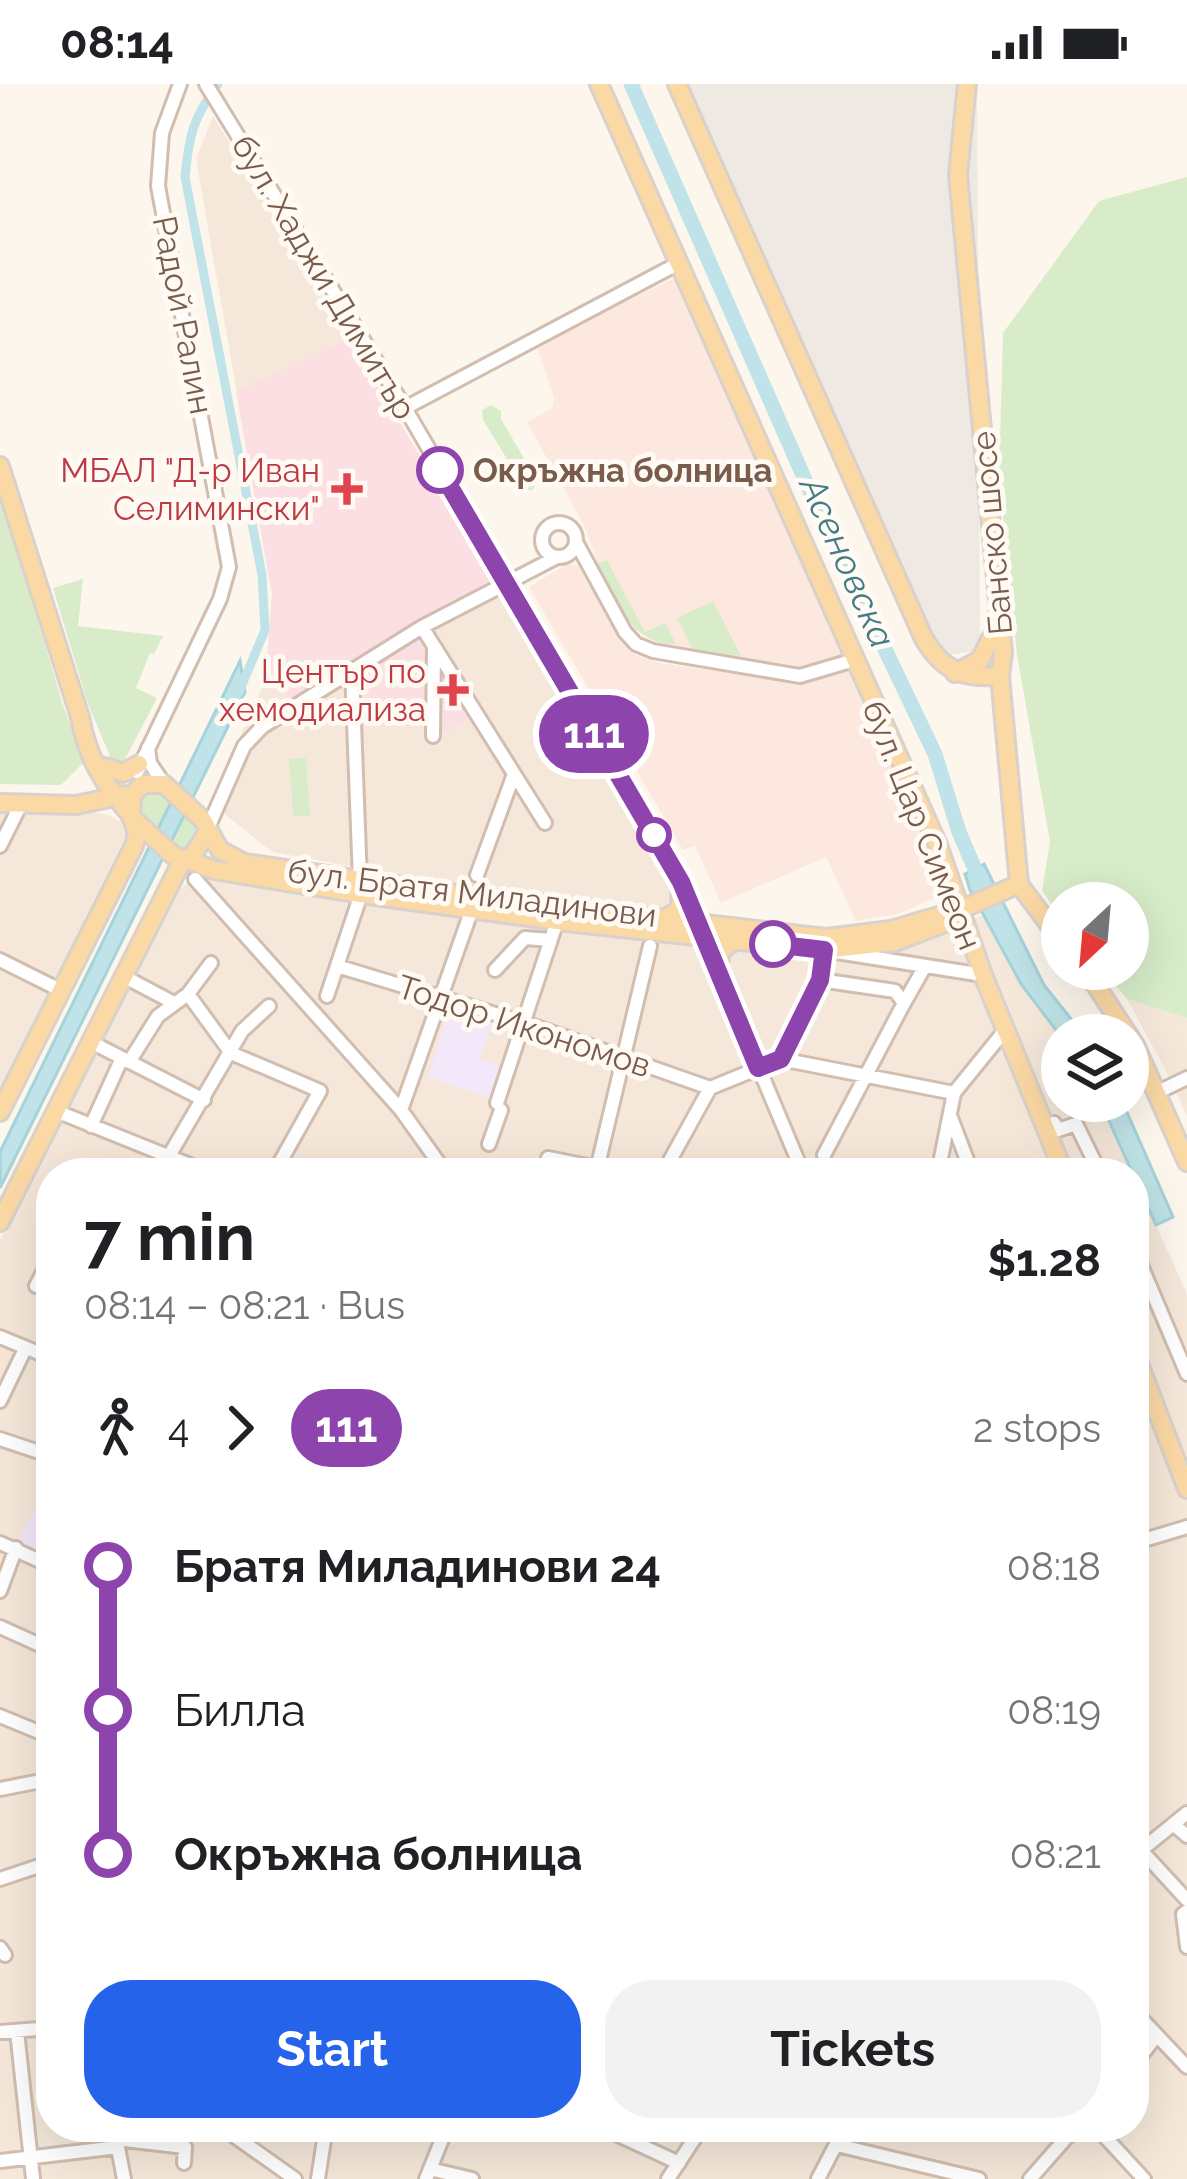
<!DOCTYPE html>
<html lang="en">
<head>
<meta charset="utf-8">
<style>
	body { margin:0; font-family:Raleway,sans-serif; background:#f2f2f2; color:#202124; height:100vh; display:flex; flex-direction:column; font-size:45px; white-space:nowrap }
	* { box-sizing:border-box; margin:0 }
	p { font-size:39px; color:#757577 }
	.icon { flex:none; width:66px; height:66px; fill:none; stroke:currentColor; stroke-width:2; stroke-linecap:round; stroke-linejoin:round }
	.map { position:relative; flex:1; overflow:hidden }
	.panel { position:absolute; left:36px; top:1074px; width:1113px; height:984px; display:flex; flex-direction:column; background:#fff; border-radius:48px; box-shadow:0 12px 48px #0002 }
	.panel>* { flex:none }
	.badge { padding:0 24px; border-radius:39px; font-size:42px; line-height:78px }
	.needle { width:78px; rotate:206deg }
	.buttons { position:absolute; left:1041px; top:798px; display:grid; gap:24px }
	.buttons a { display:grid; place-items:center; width:108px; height:108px; border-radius:50%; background:#fff; box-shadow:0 12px 48px #0002; font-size:60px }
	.map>.badge { position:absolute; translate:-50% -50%; box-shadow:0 0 0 6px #fff }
	.legs { display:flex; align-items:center; gap:18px; height:132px; padding:0 48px; font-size:39px }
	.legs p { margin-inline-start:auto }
	.headline { display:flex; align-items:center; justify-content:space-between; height:204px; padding:0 48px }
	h1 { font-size:66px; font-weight:700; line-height:90px }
	.action { display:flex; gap:24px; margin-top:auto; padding:24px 48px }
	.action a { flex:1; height:138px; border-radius:48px; background:#2563eb; color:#fff; font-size:48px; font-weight:700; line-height:138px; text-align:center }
	.action a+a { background:#f2f2f2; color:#202124 }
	ul { padding:0 48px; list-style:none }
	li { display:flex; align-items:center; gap:42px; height:144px; font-size:45px }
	li i { display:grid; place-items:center; width:18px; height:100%; margin:0 15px; background:currentColor }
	li i::after { content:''; width:30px; height:30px; margin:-15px; border:9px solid; border-radius:50%; background:#fff }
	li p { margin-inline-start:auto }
	li:first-child i { background:linear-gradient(#0000 50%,currentColor 0) }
	li:last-child i { background:linear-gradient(currentColor 50%,#0000 0) }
	.status { display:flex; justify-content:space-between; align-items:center; height:84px; padding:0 60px; background:#fff; direction:ltr }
	.status svg { height:33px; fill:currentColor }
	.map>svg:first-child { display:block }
	.residential { fill:#f5e8da }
	.commercial { fill:#fde8e0 }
	.industrial { fill:#efe9e4 }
	.education { fill:#f3e8fa }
	.medical { fill:#fbdfe3 }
	.green { fill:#d8ecc9 }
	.water { fill:#bfe3e8; stroke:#a5d3da; stroke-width:3 }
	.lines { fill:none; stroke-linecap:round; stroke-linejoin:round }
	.canal { stroke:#bfe3e8; stroke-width:9 }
	.river { stroke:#bfe3e8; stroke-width:15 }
	.minor-casing { stroke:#d1beb0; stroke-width:18 }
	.major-casing { stroke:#dad1cd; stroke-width:22 }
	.minor { stroke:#fff; stroke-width:12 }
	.major { stroke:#fbd9a5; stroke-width:16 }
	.line-1-casing { stroke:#fff; stroke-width:27 }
	.line-1 { stroke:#8e44ad; stroke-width:18 }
	.stop-1-dot { fill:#fff; stroke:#8e44ad; stroke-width:6 }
	.health-dot { fill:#e0444e; stroke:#fffaf3; stroke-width:4.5 }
	.labels { text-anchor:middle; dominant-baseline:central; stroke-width:10; stroke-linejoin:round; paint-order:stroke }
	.street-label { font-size:33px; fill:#7a5c4d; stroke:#fffaf3 }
	.health-label { font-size:33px; fill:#be3a42; stroke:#fffaf3; text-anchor:end }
	.stop-label { font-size:33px; font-weight:bold; fill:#7a5c4d; stroke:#fffaf3; text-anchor:start }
	.water-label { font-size:36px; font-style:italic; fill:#437c86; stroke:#fffaf3 }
</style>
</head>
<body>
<div class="status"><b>08:14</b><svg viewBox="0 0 49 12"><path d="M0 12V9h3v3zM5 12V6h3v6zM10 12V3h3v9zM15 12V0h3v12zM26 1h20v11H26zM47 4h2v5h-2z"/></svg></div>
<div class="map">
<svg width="1187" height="2095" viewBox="0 0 1187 2095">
	<rect width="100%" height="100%" fill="#fdf6ec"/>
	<!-- residential -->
	<path class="residential" d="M213 32 349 255 672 810 666 826 404 792 272 768 211 719 265 597 272 510 196 75Z
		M0 725 82 727 109 731 126 741 131 753 0 1019Z
		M207 794 363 818 842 876 887 869 932 856 982 831 1021 900 1062 954V1017H1100L1133 1089H51V2043H697L662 2095H0V1156L173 811 192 795Z
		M1127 915 1187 934V1032L1165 985Z
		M1134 1092 1187 1210V1720L1134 1763Z
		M1187 1740V2095H673L707 2043H1134V1782Z"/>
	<!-- commercial -->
	<path class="commercial" d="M675 194 729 307 948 808 898 830 856 837 826 773 721 819 695 762 683 766 529 503 567 480 578 482 621 557 636 571 659 579 740 590 741 573 658 559 634 545 598 480 585 443 527 338 552 324 554 314 536 260Z"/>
	<!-- industrial -->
	<path class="industrial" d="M687 0H977L980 567 947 571 919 527Z"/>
	<!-- education -->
	<path class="education" d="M451 921 493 935 480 975 505 984 494 1015 428 993Z
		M51 1399V1475L18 1458Z"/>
	<!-- medical -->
	<path class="medical" d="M349 255 499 502 422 543 477 630 442 649 436 640H360L359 589 300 619 282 608 267 580 272 510 236 308Z"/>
	<!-- green -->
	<path class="green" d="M1187 93V934L1127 915 1103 885H1128V819H1062V834L1042 807 1050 758 1017 571 999 392 1003 249 1099 117Z
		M491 321 501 327V335L537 397 532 407 525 404 483 336 482 326Z
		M0 407 62 618 84 678 61 701 0 700Z
		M607 476 645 548 665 539 676 560C630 561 616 515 598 480Z
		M83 495 78 542 163 552 154 570 150 569 136 604 157 614 122 681 112 677 88 620 53 504Z
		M713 517 741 572 693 566 677 534Z
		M306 674 310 732H293L289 675Z
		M157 704 197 738 200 749 192 763 178 766 140 734 137 716 143 708Z"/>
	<!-- water -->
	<path class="water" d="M240 577 245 608 0 1104V1068Z
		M984 780 1044 901 1084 951 1062 954 1021 900 970 806 965 790Z
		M1100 1017H1122L1173 1133 1156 1141Z"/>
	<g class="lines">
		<!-- canal -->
		<path class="canal" d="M218 0C193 34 189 51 185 93L262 491 265 546 239 608"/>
		<!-- river -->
		<path class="river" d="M631 0 817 423 935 670 959 748 981 799"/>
		<!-- minor casing -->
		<g class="minor-casing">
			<path id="minor" d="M206 0 405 324 681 798 803 1089
				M405 324 679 179
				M542 456a17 17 0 1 1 34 0a17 17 0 1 1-34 0Z
				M576 458 625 548 636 560 653 567 800 592 854 576
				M422 543 545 739
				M352 585 360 797
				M433 652 434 562
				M148 664 150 679 164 700
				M137 688 220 515 229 483 158 102 162 49 180 0
				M207 746 244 662 262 643 422 543 557 473
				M0 762 21 720
				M477 791 514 690
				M195 795 401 1026 446 1089
				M0 876 62 907
				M337 882 525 939 710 1004
				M495 886 525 854 550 856
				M123 892 174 919
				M820 896 895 907 904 919 824 1071
				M188 910 231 969 320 1007 274 1089
				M327 912 361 810
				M903 921 925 882
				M91 958 204 1016
				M781 975 820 896 824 866 983 891
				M129 978 158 932 188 910 211 879
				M1156 1009 1187 994
				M497 1019 557 837
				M401 1026 472 825
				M56 1027 210 1089
				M951 1034 972 1089
				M91 1042 122 974
				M1046 1042 1054 1039 1058 1046 1076 1040 1100 1089
				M489 1060 501 1026
				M548 1074 622 1089
				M598 1081 650 862
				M159 1089 242 947 269 922
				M663 1089 710 1004 781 975 954 1009
				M938 1089 954 1009 1006 945
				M1134 1175 1140 1179 1187 1290
				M36 1202 51 1173
				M0 1253 51 1274
				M0 1317 25 1265
				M0 1355 51 1372
				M0 1459 51 1482
				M1134 1459 1187 1443
				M0 1507 16 1464
				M0 1543 51 1566
				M0 1632 51 1653
				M0 1705 51 1695
				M1173 1740 1187 1752
				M1141 1766 1187 1816
				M1134 1772 1187 1729
				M0 1795 51 1778
				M1187 1827 1183 1830 1187 1863
				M0 1864 5 1871
				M1134 1927 1187 1983
				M17 1947 33 2095
				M0 1948 51 1944
				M1134 1981 1156 1952
				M114 2043 124 2095
				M601 2043 679 2079
				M1096 2043 1144 2095
				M223 2044 295 2095
				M116 2055 185 2063 184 2079
				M837 2061 979 2095
				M0 2077 118 2063
				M430 2085 472 2095
				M318 2095 326 2043
				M426 2095 447 2043
				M668 2095 702 2043
				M818 2095 845 2043
				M1030 2095 1067 2053 1082 2043"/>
		</g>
		<!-- major casing -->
		<g class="major-casing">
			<path id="major" d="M599 0 938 761 983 891 1064 1089
				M677 0 924 555C944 588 963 594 1000 592
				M967 0 958 91 1003 569 1000 592 1019 800 1062 858
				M0 382 80 633C87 673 103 699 129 729
				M955 589 980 576 991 554
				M105 683 123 689 139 680
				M0 719 76 721 124 711
				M207 749 192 772 183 775 174 772 131 733 132 711 143 700H164L203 736 220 766 244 779 477 813 826 854 891 846 962 825 1019 800
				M186 775 214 786 361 810 557 837 824 866 895 858 945 839 960 826
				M665 835 680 825 681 798
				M718 885 721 866 736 856
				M1085 885 1135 961 1187 1078
				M0 1028 134 762 137 751 133 736
				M0 1138 183 775
				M1134 1267 1187 1405"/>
		</g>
		<!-- minor -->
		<use href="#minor" class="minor"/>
		<!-- major -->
		<use href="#major" class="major"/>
	</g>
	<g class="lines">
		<!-- line-1 casing -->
		<g class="line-1-casing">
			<path id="line-1" d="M440 386 681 798 758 984 781 975 820 896 824 866 773 860"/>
		</g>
		<!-- line-1 -->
		<use href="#line-1" class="line-1"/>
	</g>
	<!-- markers -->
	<g class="stop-1-dot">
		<circle cx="440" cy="386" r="21"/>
		<circle cx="654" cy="751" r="15"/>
		<circle cx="773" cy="860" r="21"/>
	</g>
	<g class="health-dot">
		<path d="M341 387h12v12h12v12h-12v12h-12v-12h-12v-12h12z"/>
		<path d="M447 588h12v12h12v12h-12v12h-12v-12h-12v-12h12z"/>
	</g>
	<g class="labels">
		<!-- street labels -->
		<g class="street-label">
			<text transform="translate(324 193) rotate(59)">бул. Хаджи Димитър</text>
			<text transform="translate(183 231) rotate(79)">Радой Ралин</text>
			<text transform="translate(992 449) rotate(-95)">Банско шосе</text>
			<text transform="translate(922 741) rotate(68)">бул. Цар Симеон</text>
			<text transform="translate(472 809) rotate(7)">бул. Братя Миладинови</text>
			<text transform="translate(524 942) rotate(18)">Тодор Икономов</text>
		</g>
		<!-- health labels -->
		<g class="health-label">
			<text x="320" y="386">МБАЛ "Д-р Иван<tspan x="320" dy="38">Селимински"</tspan></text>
			<text x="426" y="587">Център по<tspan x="426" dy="38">хемодиализа</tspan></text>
		</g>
		<!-- stop labels -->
		<g class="stop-label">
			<text x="473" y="386">Окръжна болница</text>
		</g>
		<!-- water labels -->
		<g class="water-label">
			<text transform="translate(848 478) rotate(66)">Асеновска</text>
		</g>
	</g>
</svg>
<div class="buttons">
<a><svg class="needle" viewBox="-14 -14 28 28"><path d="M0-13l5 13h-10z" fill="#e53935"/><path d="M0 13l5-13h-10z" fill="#757577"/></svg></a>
<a><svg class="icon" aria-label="layers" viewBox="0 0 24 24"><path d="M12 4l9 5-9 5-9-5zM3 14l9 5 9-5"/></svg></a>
</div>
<b class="badge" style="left:594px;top:650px;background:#8e44ad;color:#fff">111</b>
<section class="panel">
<div class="headline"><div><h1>7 min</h1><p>08:14 – 08:21 · Bus</p></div><b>$1.28</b></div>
<div class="legs"><svg class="icon" aria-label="walk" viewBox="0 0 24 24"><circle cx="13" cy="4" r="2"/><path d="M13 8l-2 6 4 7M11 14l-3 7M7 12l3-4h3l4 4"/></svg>4<svg class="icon" aria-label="forward" viewBox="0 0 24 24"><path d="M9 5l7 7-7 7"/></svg><b class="badge" style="background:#8e44ad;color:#fff">111</b><p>2 stops</p></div>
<ul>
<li><i style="color:#8e44ad"></i><b>Братя Миладинови 24</b><p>08:18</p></li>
<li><i style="color:#8e44ad"></i><span>Билла</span><p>08:19</p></li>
<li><i style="color:#8e44ad"></i><b>Окръжна болница</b><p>08:21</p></li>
</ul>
<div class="action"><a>Start</a><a>Tickets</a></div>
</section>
</div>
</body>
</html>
